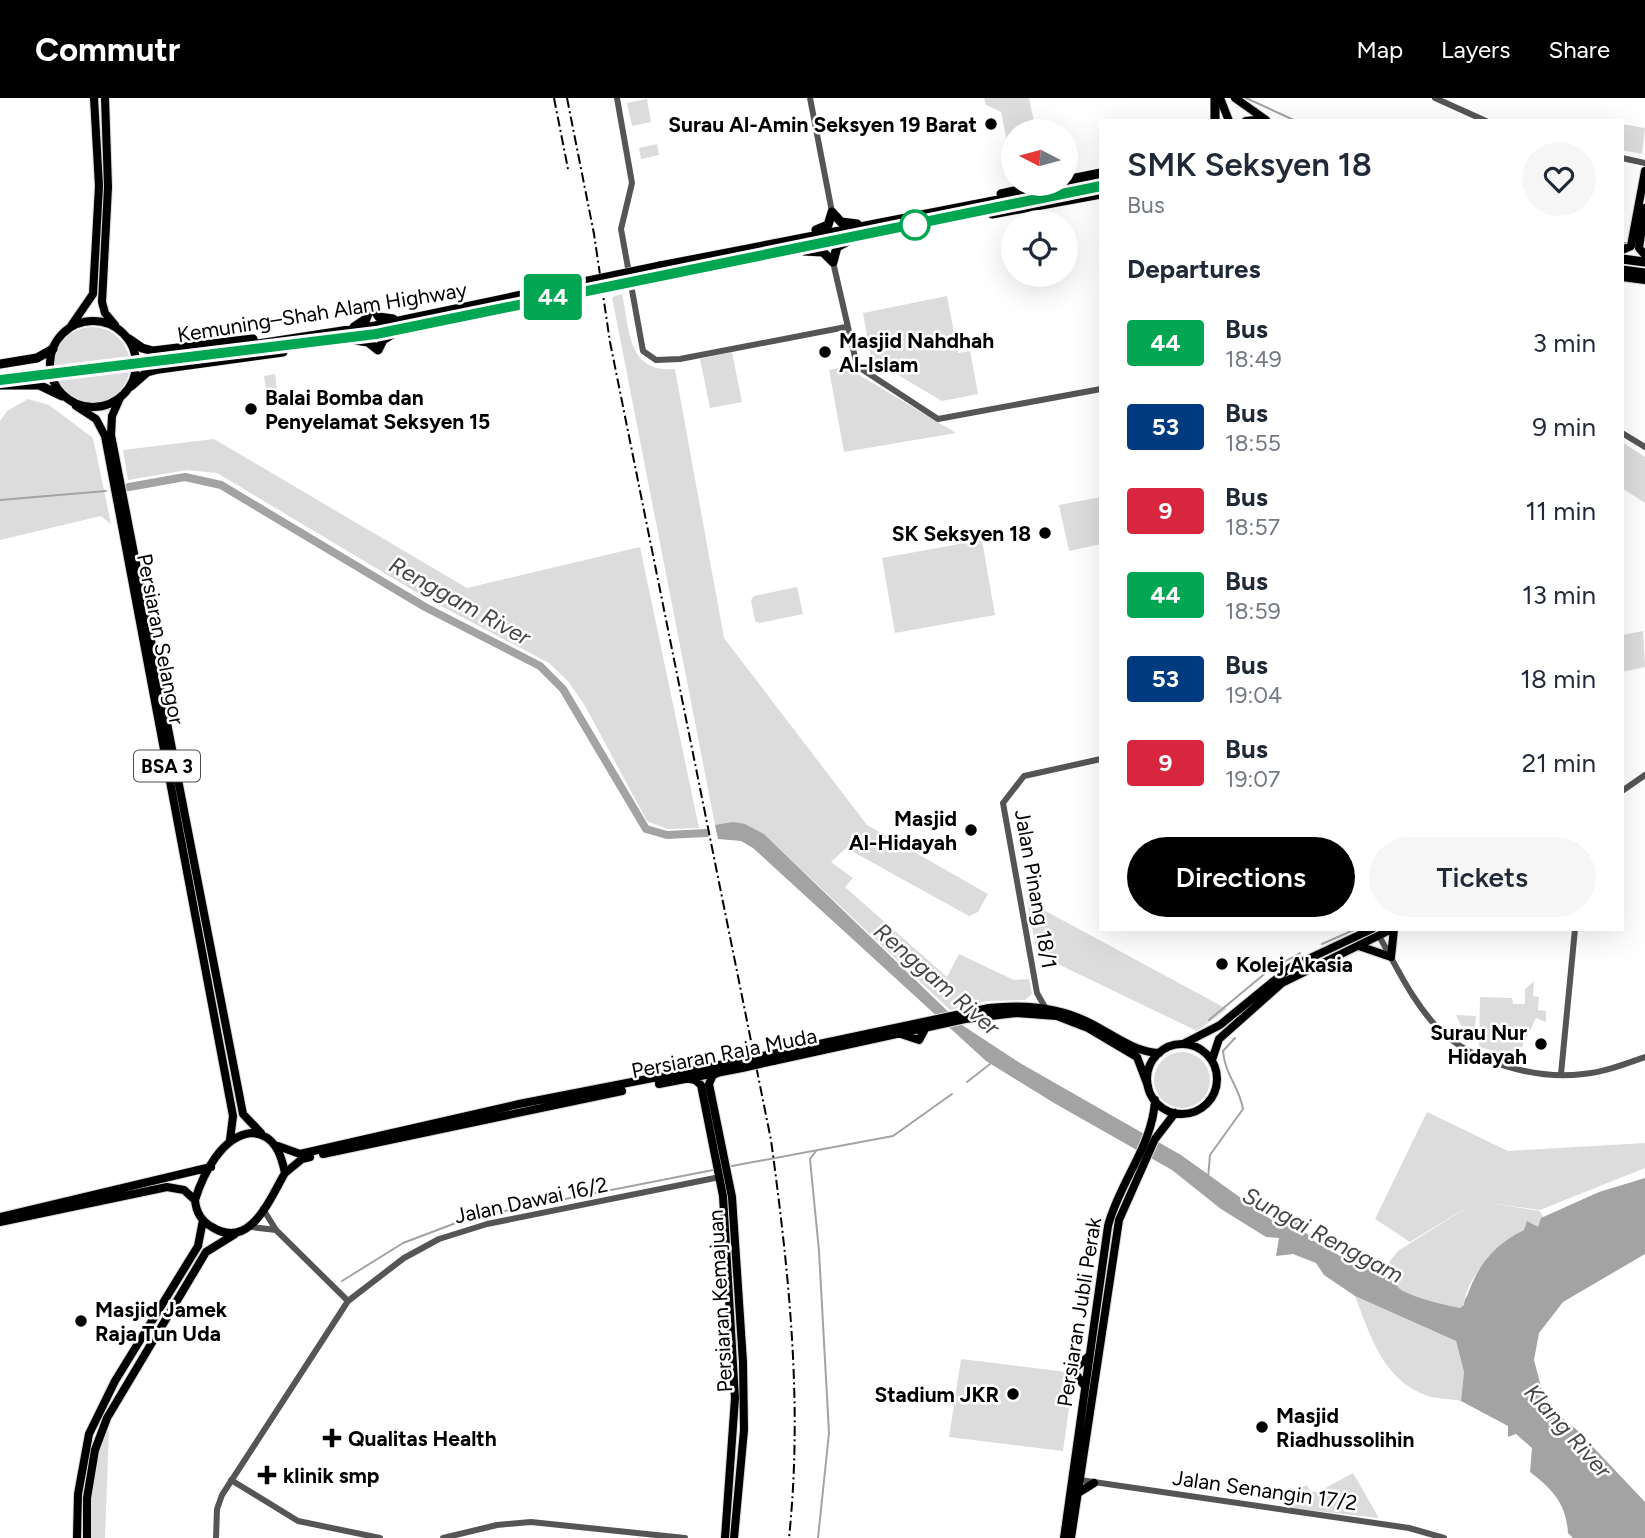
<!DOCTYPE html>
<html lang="en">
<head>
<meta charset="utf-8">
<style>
	body { margin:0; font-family:Figtree,sans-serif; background:#f6f6f7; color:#1f2937; height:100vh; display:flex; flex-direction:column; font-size:26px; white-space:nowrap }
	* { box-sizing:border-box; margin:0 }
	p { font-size:23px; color:#747a83 }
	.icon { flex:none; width:38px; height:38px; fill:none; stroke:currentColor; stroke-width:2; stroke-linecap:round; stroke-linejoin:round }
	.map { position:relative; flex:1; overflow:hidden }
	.side { position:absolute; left:1099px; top:21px; width:525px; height:812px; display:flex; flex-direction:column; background:#fff; border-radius:0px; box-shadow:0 7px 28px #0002 }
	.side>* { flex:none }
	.badge { padding:0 14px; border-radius:5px; font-size:24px; line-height:46px }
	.needle { width:46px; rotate:276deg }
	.controls { position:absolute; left:1001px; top:21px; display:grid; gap:14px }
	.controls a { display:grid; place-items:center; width:77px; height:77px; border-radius:50%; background:#fff; box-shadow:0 7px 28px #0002; font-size:35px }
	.map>.badge { position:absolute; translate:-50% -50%; box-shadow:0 0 0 4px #fff }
	h2 { padding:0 28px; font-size:26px; line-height:63px }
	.round { display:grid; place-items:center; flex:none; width:74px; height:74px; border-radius:37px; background:#f6f6f7 }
	.headline { display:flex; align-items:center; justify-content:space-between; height:119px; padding:0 28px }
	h1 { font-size:33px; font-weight:600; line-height:52px }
	.action { display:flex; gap:14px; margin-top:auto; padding:14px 28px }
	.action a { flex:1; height:80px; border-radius:42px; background:#000; color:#fff; font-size:28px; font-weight:600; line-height:80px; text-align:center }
	.action a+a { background:#f6f6f7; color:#1f2937 }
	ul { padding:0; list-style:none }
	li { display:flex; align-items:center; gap:21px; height:84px; padding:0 28px }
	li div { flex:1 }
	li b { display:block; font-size:26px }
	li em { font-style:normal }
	li .badge { min-width:77px; font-weight:700; text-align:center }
	header { display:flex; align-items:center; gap:42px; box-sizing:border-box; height:98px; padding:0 35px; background:#000; color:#fff }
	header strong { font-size:33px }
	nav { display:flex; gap:38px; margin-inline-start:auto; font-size:24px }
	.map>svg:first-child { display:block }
	.green { fill:#dcdcdc }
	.water { fill:#a3a3a3 }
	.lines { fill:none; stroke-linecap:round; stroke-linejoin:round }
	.stream { stroke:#a3a3a3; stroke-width:2 }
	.river { stroke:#a3a3a3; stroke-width:8 }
	.major-casing { stroke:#dbdbdb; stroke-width:10 }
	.highway-casing { stroke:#dbdbdb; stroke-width:10 }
	.minor { stroke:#555; stroke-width:6 }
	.major { stroke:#000; stroke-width:8 }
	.highway { stroke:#000; stroke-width:9 }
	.rail { stroke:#000; stroke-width:2; stroke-dasharray:10 3.5 2 3.5; stroke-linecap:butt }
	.major-bridge-casing { stroke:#dbdbdb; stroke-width:10; stroke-linecap:butt }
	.highway-bridge-casing { stroke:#dbdbdb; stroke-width:10; stroke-linecap:butt }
	.major-bridge { stroke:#000; stroke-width:8 }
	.highway-bridge { stroke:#000; stroke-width:9 }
	.line-casing { stroke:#fff; stroke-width:16 }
	.line { stroke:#00a651; stroke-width:10 }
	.poi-dot { fill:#000; stroke:#fff; stroke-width:2.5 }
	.stop-dot { fill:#fff; stroke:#00a651; stroke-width:3.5 }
	.labels { text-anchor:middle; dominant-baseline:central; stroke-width:5; stroke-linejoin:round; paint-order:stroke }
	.shield { fill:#fff; stroke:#4c4c4c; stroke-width:2 }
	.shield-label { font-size:19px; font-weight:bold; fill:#000 }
	.poi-label { font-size:21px; font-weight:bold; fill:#000; stroke:#fff; text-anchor:start }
	.street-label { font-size:21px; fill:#000; stroke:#fff }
	.water-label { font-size:23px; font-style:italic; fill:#444; stroke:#fff }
</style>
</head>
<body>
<header>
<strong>Commutr</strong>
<nav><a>Map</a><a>Layers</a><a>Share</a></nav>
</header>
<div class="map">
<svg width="1645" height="1440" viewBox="0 0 1645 1440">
	<rect width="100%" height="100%" fill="#fff"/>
	<!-- green -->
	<path class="green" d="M984 0H1029L1036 33H1013V73L1001 14 986 7Z
		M647 1 651 24 632 28 627 5Z
		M1622 26 1645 30 1642 56 1622 52Z
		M657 46 659 57 641 61 639 50Z
		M622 196C630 232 627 275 675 271L724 540 867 727 988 796 978 814 969 818 846 750 831 764 853 780 845 789 947 879 959 856 1014 882 1029 881 1032 896 1025 902 987 903 950 912 764 736 745 726 715 727 612 199Z
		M947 198 958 255 970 253 978 296 942 303 871 261 863 215Z
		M54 267a38 38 0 1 1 76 0a38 38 0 1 1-76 0Z
		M732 254 742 304 710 310 700 261Z
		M850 267 851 272 956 335 844 354 829 272Z
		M275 276 278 300 268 302 264 278Z
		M28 301 49 307 93 340 111 426 101 418 0 442V323L7 313Z
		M214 341 467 490 640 449 699 730 667 731 647 723 585 608 568 583 549 565 426 500 217 375 187 372 128 382 123 352Z
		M1622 344 1645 359V405L1622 390Z
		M1101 399V446L1069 453 1059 407Z
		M982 442 995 517 895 535 882 460Z
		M797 489 803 516 760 525 755 523 751 502 754 498Z
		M1643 533 1645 569 1622 574V537Z
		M1027 803 1227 911 1197 933 1037 856Z
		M1534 883 1533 898 1539 899 1538 912 1546 913V924L1536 920 1517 959 1479 949 1480 899 1512 900 1513 906H1525V891Z
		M1456 917 1476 918 1475 929 1461 928Z
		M1154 982a28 28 0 1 1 56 0a28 28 0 1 1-56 0Z
		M1427 1014 1508 1053 1645 1045V1070L1540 1112 1484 1104 1540 1113 1544 1121 1538 1129 1526 1128 1524 1132C1501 1143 1464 1181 1464 1207L1460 1210C1446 1207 1409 1199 1399 1191 1391 1184 1391 1174 1389 1164L1398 1153 1477 1103 1410 1144 1375 1121Z
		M1355 1198 1456 1243 1464 1274 1461 1303C1451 1301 1438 1301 1428 1298 1383 1283 1370 1237 1355 1198Z
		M961 1261 1074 1275 1063 1353 949 1339Z
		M109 1331 105 1440H90C90 1401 88 1365 109 1331Z
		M1353 1375 1379 1420 1288 1410 1281 1405 1284 1399 1307 1387 1310 1393 1318 1394Z"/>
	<!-- water -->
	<path class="water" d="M733 724 745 726 764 736 962 927 1020 965 1181 1057 1276 1125 1287 1127 1294 1121H1299C1308 1156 1367 1162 1392 1182 1396 1185 1397 1190 1403 1193 1419 1201 1441 1206 1460 1210L1464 1207C1464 1201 1467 1199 1469 1193 1480 1164 1496 1146 1524 1132L1527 1123 1538 1129 1541 1120 1599 1094 1645 1080V1156L1563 1204 1539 1235 1534 1262 1544 1300 1552 1312 1577 1332 1645 1404V1440H1573L1568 1435C1566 1405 1553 1392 1530 1374L1532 1350 1516 1336 1508 1339V1328L1461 1303 1464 1274 1456 1243 1355 1198 1324 1177 1316 1165 1293 1156 1276 1158 1279 1140 1266 1139 1221 1111 1172 1072 1054 1005 986 963 753 750 741 743 718 741 715 727Z"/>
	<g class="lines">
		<!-- stream -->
		<path class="stream" d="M1246 0 1296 23
			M1622 145H1627
			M0 402 106 393
			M1322 846 1356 831
			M1209 922 1268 873 1300 855
			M967 984 990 966
			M816 1053 810 1061 819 1153 829 1335 818 1440
			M732 1068 893 1038 952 996
			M1208 1080 1210 1057 1243 1011C1239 988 1225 977 1223 953L1235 940
			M342 1183 403 1145 469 1120 713 1072"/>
		<!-- river -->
		<path class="river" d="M129 389 185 379 221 387 425 509 540 568 563 591 646 731 667 737 706 735"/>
		<!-- major casing -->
		<g class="major-casing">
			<path id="major" d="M105 0 108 89 102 204 105 215 115 227
				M1220 0 1229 23
				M1235 0 1266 22
				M1246 23 1264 21
				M1622 152 1631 148 1645 73
				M1645 157 1639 150 1645 110
				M1622 179 1645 182
				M50 266a43 43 0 1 1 86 0a43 43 0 1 1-86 0Z
				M71 228 93 196 99 88 94 0
				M120 300 112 318 111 337 243 1016 261 1035
				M76 308 96 321 105 338 233 1018 230 1042
				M1359 848 1391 859
				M1391 859 1394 831
				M904 937 919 942 925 931
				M1183 946 1220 927 1291 869 1372 831
				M1147 981a35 35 0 1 1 70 0a35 35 0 1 1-70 0Z
				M772 956 989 910C1024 906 1059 909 1090 925 1112 936 1134 954 1159 955
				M1212 962 1219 941 1282 885 1392 831
				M773 963 965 921 1016 915 1057 918 1088 930 1137 959 1148 988
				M722 973 713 977 709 986 732 1099 743 1264 744 1332 734 1440
				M685 980 695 982 701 987 723 1098 735 1300 725 1440
				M659 986 742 970
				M251 1035C274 1036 281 1055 285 1075 269 1102 250 1153 212 1129 201 1123 196 1114 195 1102 203 1076 222 1038 251 1035Z
				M278 1048 300 1056 519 1006 740 963
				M323 1056 622 993
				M285 1075 302 1061 310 1059
				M0 1119 211 1069
				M0 1124 167 1089 184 1092 195 1102
				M1083 1286 1073 1272 1089 1258
				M1078 1395 1094 1385
				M77 1440 78 1396 89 1336 115 1283 198 1148 203 1122
				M87 1440V1400L95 1352 107 1320 206 1154 235 1136
				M1064 1440 1108 1128C1119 1085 1153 1047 1155 1002
				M1071 1440 1119 1122 1155 1041 1175 1015"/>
		</g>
		<!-- highway casing -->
		<g class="highway-casing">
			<path id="highway" d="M1215 23V0
				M1066 82 1101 75
				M1001 96 1045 86
				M832 114 841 124 857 126
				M992 116 1101 96
				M816 132 828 127 832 114
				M804 153 823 154 833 164
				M1622 161 1645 164
				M833 164 837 149 848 143
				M660 168 1101 82
				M1622 172 1645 175
				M666 177 1101 88
				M371 207 379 219 393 221
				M354 229 366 221 371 207
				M129 241 142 250 153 253 253 241
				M355 242 368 244 378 252 383 242 396 234
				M244 248 375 228 555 190
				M257 251 376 235 555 198
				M0 266 37 260 53 251
				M0 287H39L62 298
				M131 288 147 274 159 271 283 254"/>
		</g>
		<!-- minor -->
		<path class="minor" d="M617 0 632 85 621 131 643 253 656 262 680 261 846 229
			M810 0 832 114
			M1435 0 1486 23
			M1622 60 1645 65
			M833 164 857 268 938 321 1101 291
			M1622 335 1645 349
			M1622 693 1645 677
			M1379 838C1397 869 1412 903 1437 929 1470 964 1536 982 1583 976 1604 974 1625 966 1645 959
			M1045 909 1037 895 1003 705 1024 678 1101 661
			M1561 976 1575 831
			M263 1111 276 1132 348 1203
			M251 1129 276 1132
			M231 1382 298 1423 380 1440
			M1080 1382 1409 1430 1444 1440
			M216 1440 217 1411 222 1397 348 1203 404 1160 439 1141 487 1126 720 1079
			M443 1440 497 1427 531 1424 685 1440"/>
		<!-- major -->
		<use href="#major" class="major"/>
		<!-- highway -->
		<use href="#highway" class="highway"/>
		<!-- rail -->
		<path class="rail" d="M554 0 568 71
			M567 0 594 136 610 244 771 1042C789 1175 803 1306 789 1440"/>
		<!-- major-bridge casing -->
		<g class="major-bridge-casing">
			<path id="major-bridge" d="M740 963 772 956
				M742 970 773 963"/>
		</g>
		<!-- highway-bridge casing -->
		<g class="highway-bridge-casing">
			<path id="highway-bridge" d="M555 190 660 168
				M555 198 666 177
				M0 282 245 252"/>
		</g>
		<!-- major-bridge -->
		<use href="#major-bridge" class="major-bridge"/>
		<!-- highway-bridge -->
		<use href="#highway-bridge" class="highway-bridge"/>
	</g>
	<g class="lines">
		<!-- line casing -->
		<g class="line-casing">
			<path id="line" d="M0 282 376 236 1101 88"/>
		</g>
		<!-- line -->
		<use href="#line" class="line"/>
	</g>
	<!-- markers -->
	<g class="poi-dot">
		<circle cx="991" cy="26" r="7"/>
		<circle cx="825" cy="254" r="7"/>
		<circle cx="251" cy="311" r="7"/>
		<circle cx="1045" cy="435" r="7"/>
		<circle cx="971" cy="732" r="7"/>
		<circle cx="1222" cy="866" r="7"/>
		<circle cx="1541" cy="946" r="7"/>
		<circle cx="81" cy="1223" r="7"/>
		<circle cx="1013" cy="1296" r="7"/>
		<circle cx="1262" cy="1329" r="7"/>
		<path d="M328.5 1329.5h7v7h7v7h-7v7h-7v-7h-7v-7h7z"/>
		<path d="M263.5 1366.5h7v7h7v7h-7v7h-7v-7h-7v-7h7z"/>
	</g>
	<circle class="stop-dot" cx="915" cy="127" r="14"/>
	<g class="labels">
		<!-- shield labels -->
		<rect class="shield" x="134" y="652.5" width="66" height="31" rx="5"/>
		<g class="shield-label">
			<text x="167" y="668">BSA 3</text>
		</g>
		<!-- poi labels -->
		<g class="poi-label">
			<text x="977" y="26" text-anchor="end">Surau Al-Amin Seksyen 19 Barat</text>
			<text x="839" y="242">Masjid Nahdhah<tspan x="839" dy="24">Al-Islam</tspan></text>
			<text x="265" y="299">Balai Bomba dan<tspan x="265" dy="24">Penyelamat Seksyen 15</tspan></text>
			<text x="1031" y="435" text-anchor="end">SK Seksyen 18</text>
			<text x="957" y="720" text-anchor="end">Masjid<tspan x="957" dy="24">Al-Hidayah</tspan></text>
			<text x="1236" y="866">Kolej Akasia</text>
			<text x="1527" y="934" text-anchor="end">Surau Nur<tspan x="1527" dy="24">Hidayah</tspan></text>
			<text x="95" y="1211">Masjid Jamek<tspan x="95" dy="24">Raja Tun Uda</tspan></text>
			<text x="999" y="1296" text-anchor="end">Stadium JKR</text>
			<text x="1276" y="1317">Masjid<tspan x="1276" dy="24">Riadhussolihin</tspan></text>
			<text x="348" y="1340">Qualitas Health</text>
			<text x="283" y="1377">klinik smp</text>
		</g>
		<!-- street labels -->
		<g class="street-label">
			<text transform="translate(322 214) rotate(-9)">Kemuning–Shah Alam Highway</text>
			<text transform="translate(161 541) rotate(79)">Persiaran Selangor</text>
			<text transform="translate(1036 791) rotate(80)">Jalan Pinang 18/1</text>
			<text transform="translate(724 955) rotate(-11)">Persiaran Raja Muda</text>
			<text transform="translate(531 1102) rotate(-12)">Jalan Dawai 16/2</text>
			<text transform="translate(720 1203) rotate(-93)">Persiaran Kemajuan</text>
			<text transform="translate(1079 1214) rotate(-81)">Persiaran Jubli Perak</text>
			<text transform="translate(1265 1392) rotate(8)">Jalan Senangin 17/2</text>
		</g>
		<!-- water labels -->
		<g class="water-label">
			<text transform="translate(460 503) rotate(29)">Renggam River</text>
			<text transform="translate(937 881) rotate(41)">Renggam River</text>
			<text transform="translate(1323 1137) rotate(28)">Sungai Renggam</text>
			<text transform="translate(1568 1333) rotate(48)">Klang River</text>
		</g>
	</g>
</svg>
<div class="controls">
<a><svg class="needle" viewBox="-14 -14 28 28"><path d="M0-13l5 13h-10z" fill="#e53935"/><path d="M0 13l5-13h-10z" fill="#747a83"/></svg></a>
<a><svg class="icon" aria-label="locate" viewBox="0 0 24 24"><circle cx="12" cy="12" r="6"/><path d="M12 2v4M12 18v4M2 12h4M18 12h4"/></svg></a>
</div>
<b class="badge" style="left:553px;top:199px;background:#00a651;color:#fff">44</b>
<section class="side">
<div class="headline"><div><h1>SMK Seksyen 18</h1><p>Bus</p></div><a class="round"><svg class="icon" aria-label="heart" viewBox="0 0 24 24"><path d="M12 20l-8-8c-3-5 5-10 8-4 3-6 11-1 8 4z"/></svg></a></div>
<h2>Departures</h2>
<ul>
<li><span class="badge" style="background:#00a651;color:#fff">44</span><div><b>Bus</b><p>18:49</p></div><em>3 min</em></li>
<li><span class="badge" style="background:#003b80;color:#fff">53</span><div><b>Bus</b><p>18:55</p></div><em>9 min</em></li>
<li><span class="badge" style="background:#d7263d;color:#fff">9</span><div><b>Bus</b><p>18:57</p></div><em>11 min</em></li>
<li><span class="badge" style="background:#00a651;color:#fff">44</span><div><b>Bus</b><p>18:59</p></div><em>13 min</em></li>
<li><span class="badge" style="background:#003b80;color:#fff">53</span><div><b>Bus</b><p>19:04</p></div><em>18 min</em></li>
<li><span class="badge" style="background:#d7263d;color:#fff">9</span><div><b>Bus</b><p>19:07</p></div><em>21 min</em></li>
</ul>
<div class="action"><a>Directions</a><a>Tickets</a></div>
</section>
</div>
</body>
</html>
